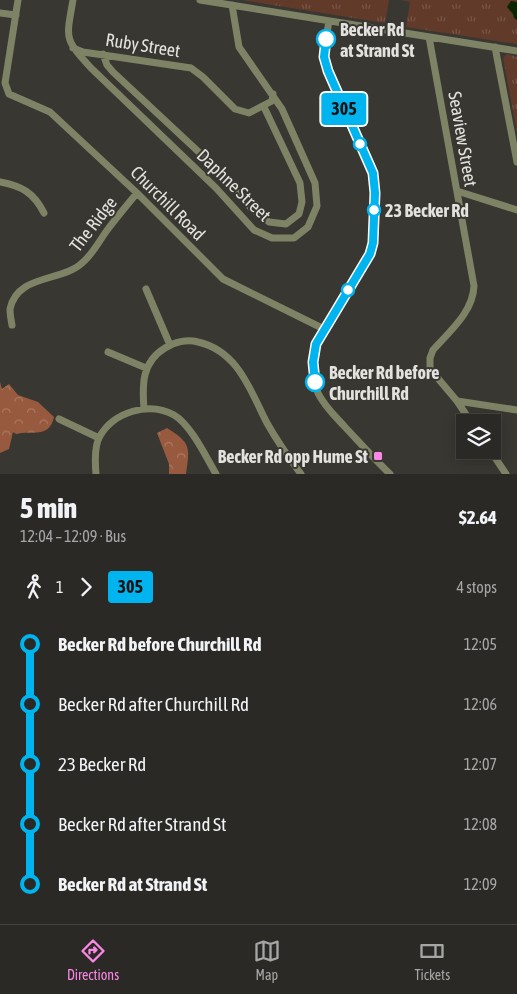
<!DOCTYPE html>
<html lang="en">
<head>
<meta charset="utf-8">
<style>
	body { margin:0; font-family:"Asap Condensed",sans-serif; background:#33312d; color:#f1f3f6; height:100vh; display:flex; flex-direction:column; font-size:19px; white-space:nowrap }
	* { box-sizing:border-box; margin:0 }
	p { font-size:16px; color:#a6a6a7 }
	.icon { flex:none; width:28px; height:28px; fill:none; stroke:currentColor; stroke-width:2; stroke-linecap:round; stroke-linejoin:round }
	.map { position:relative; height:474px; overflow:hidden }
	.drawer { display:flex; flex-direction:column; background:#2b2925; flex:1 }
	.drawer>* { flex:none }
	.badge { padding:0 10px; border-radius:4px; font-size:18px; line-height:32px }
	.tools { position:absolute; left:456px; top:414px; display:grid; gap:10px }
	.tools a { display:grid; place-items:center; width:45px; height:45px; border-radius:0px; background:#2b2925; box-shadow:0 2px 12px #0003,0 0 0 1px #474542; font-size:25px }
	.map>.badge { position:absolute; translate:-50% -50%; box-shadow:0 0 0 2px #fff }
	.legs { display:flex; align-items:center; gap:8px; height:55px; padding:0 20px; font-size:16px }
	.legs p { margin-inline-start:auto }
	.summary { display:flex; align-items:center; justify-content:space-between; height:85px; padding:0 20px }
	h1 { font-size:28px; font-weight:800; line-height:38px }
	ul { padding:0 20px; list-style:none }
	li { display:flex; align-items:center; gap:18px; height:60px; font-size:19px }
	li i { display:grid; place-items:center; width:8px; height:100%; margin:0 6px; background:currentColor }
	li i::after { content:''; width:12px; height:12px; margin:-6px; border:4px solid; border-radius:50%; background:#2b2925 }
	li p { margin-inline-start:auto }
	li:first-child i { background:linear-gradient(#0000 50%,currentColor 0) }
	li:last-child i { background:linear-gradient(currentColor 50%,#0000 0) }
	.tab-bar { display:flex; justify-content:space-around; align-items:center; height:70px; border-top:1px solid #474542; background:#2b2925; font-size:14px; color:#a6a6a7 }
	.tab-bar a { display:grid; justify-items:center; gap:2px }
	.tab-bar .current { color:#fb87e6 }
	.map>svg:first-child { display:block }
	.grass { fill:url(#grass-tufts) }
	.forest { fill:url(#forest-crowns) }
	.water { fill:#0a2500 }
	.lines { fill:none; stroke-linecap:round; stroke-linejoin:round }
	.minor { stroke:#7f8366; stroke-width:7 }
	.line-1-casing { stroke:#fff; stroke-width:11 }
	.line-1 { stroke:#00b5ef; stroke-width:8 }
	.stop-1-dot { fill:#fff; stroke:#00b5ef; stroke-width:2.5 }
	.poi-dot { fill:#fb87e6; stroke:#393731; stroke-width:2 }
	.labels { text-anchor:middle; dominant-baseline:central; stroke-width:4; stroke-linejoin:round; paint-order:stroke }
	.stop-label { font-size:18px; font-weight:bold; fill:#e3e2de; stroke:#393731; text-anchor:start }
	.street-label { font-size:18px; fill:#e3e2de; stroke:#393731 }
	.poi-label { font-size:18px; font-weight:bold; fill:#e3e2de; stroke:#393731; text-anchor:end }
</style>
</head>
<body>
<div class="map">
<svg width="517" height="474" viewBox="0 0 517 474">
	<defs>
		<pattern id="grass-tufts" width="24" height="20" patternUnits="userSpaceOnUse" patternTransform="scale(1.25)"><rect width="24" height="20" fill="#613a2a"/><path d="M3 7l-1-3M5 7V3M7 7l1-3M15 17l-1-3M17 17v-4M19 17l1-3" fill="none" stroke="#785648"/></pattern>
		<pattern id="forest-crowns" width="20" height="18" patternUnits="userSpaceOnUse" patternTransform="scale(1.25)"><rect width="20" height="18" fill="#985a3e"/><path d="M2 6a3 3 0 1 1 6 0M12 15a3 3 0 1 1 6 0" fill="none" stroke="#ab7963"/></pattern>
	</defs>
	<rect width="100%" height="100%" fill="#393731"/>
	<!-- grass -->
	<path class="grass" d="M242 0H389L385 23Z
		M400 0H517V44L406 27 410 2Z
		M507 54 517 57V132L503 58Z"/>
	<!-- forest -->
	<path class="forest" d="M0 382 2 389 9 384 18 395 38 402 54 417C49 439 32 430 16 434L13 432 9 449 0 453Z
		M167 428C191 443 190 447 186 474H169V464L157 433Z"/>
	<!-- water -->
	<path class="water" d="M511 1 517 2V20L514 18 513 14 507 7Z"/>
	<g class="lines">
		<!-- minor -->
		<path class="minor" d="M18 0 5 83 9 94 50 112 137 193 223 279 324 329
			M73 0C66 40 64 38 91 68L216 188 254 230 272 238H294L308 227 317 206 315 183 282 109 239 47 232 5
			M200 0 517 51
			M0 13 16 15
			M329 21 324 51 325 63 374 177 373 243 370 254 316 344C312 360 312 378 318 393 324 406 335 416 345 427 360 443 374 459 390 474
			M429 37 474 286C473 312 450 331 433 350L430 358V369L457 401 517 410
			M495 47 517 162
			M73 48 83 52 191 68 203 77 235 109 249 113 272 101 273 94
			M103 54 107 65 113 72 218 170 251 208 269 222 286 224 299 214 302 202 300 183 264 107
			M0 182C22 186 34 193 44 213
			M457 191 517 210
			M146 289 170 345
			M12 325C11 320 10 314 10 309 17 274 62 282 82 263 93 254 99 241 108 229 117 217 127 205 137 193
			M108 352 146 368
			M457 401 471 422
			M144 409C142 384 142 362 165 348 174 342 187 339 198 342 238 351 250 390 267 423 277 441 289 458 301 474
			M59 419 99 438
			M490 450 506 474
			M96 474C95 463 94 446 100 436 114 412 149 401 174 415 191 425 206 457 216 474"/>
	</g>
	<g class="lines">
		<!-- line-1 casing -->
		<g class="line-1-casing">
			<path id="line-1" d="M315 382 313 362 316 344 370 254 373 243 375 193 373 173 328 71 324 57 326 39"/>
		</g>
		<!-- line-1 -->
		<use href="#line-1" class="line-1"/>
	</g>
	<!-- markers -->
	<g class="stop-1-dot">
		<circle cx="326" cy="39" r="9"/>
		<circle cx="360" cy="144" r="6"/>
		<circle cx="374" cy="210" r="6"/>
		<circle cx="348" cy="290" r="6"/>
		<circle cx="315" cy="382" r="9"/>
	</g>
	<rect class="poi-dot" x="373" y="451" width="10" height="10" rx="2.5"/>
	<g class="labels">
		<!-- stop labels -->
		<g class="stop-label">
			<text x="340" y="29">Becker Rd<tspan x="340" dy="21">at Strand St</tspan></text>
			<text x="385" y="210">23 Becker Rd</text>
			<text x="329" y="372">Becker Rd before<tspan x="329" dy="21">Churchill Rd</tspan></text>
		</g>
		<!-- street labels -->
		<g class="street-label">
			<text transform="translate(143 45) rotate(9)">Ruby Street</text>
			<text transform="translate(463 139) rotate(80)">Seaview Street</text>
			<text transform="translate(234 185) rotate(44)">Daphne Street</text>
			<text transform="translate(168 203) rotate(45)">Churchill Road</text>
			<text transform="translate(93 224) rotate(-52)">The Ridge</text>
		</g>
		<!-- poi labels -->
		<g class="poi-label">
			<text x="368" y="456">Becker Rd opp Hume St</text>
		</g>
	</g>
</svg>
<div class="tools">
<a><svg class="icon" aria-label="layers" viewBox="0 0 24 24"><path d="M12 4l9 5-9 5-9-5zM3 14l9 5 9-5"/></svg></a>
</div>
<b class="badge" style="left:344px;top:109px;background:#00b5ef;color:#111">305</b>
</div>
<section class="drawer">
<div class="summary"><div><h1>5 min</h1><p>12:04 – 12:09 · Bus</p></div><b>$2.64</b></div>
<div class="legs"><svg class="icon" aria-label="walk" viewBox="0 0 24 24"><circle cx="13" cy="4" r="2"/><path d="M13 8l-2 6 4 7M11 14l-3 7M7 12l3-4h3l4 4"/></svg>1<svg class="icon" aria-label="forward" viewBox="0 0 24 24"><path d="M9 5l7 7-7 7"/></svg><b class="badge" style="background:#00b5ef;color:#111">305</b><p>4 stops</p></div>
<ul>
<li><i style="color:#00b5ef"></i><b>Becker Rd before Churchill Rd</b><p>12:05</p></li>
<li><i style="color:#00b5ef"></i><span>Becker Rd after Churchill Rd</span><p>12:06</p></li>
<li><i style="color:#00b5ef"></i><span>23 Becker Rd</span><p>12:07</p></li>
<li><i style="color:#00b5ef"></i><span>Becker Rd after Strand St</span><p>12:08</p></li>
<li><i style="color:#00b5ef"></i><b>Becker Rd at Strand St</b><p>12:09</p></li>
</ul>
</section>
<nav class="tab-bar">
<a class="current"><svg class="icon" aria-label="directions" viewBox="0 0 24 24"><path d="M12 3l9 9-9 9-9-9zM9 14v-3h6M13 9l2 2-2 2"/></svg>Directions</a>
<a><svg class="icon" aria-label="map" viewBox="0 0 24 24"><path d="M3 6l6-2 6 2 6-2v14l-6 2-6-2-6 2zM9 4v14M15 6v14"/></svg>Map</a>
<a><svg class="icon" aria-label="tickets" viewBox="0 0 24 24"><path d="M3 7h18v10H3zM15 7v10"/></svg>Tickets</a>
</nav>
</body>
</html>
